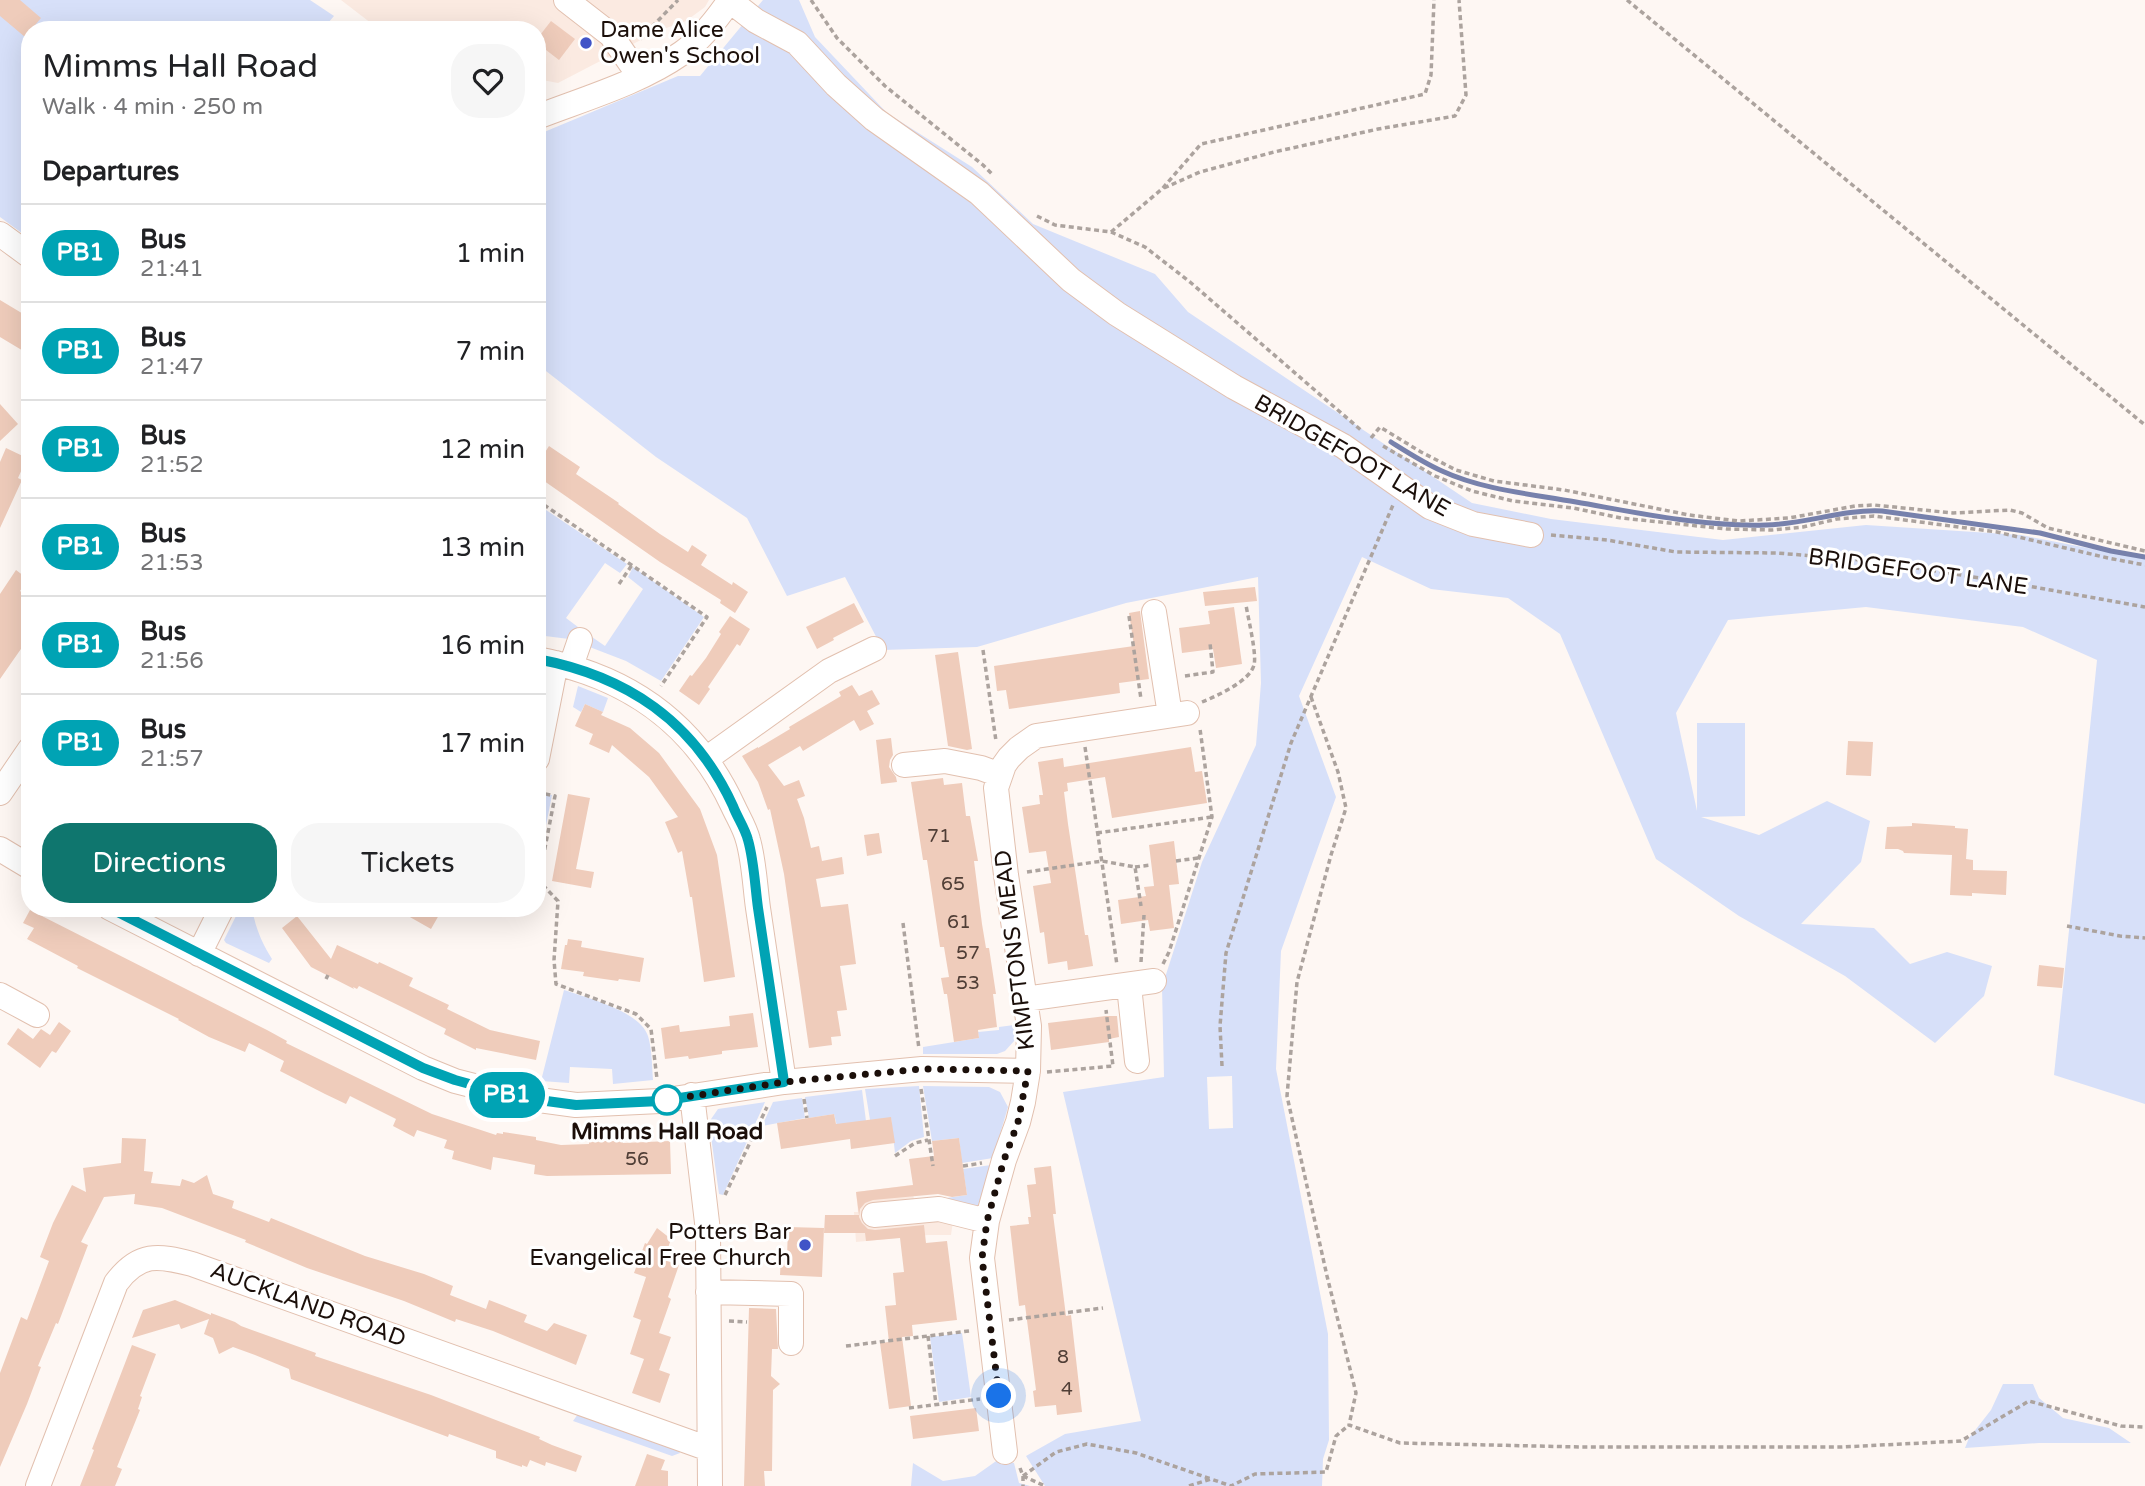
<!DOCTYPE html>
<html lang="en">
<head>
<meta charset="utf-8">
<style>
	body { margin:0; font-family:"Varela Round",sans-serif; background:#f6f6f6; color:#202124; height:100vh; display:flex; flex-direction:column; font-size:26px; white-space:nowrap }
	* { box-sizing:border-box; margin:0 }
	p { font-size:23px; color:#757577 }
	.icon { flex:none; width:38px; height:38px; fill:none; stroke:currentColor; stroke-width:2; stroke-linecap:round; stroke-linejoin:round }
	.map { position:relative; flex:1; overflow:hidden }
	.details { position:absolute; left:21px; top:21px; width:525px; height:896px; display:flex; flex-direction:column; background:#fff; border-radius:28px; box-shadow:0 7px 28px #0002 }
	.details>* { flex:none }
	.badge { padding:0 14px; border-radius:23px; font-size:24px; line-height:46px }
	.you { position:absolute; width:35px; height:35px; margin:-18px; border:5px solid #fff; border-radius:50%; background:#1a73e8; box-shadow:0 0 0 10px #1a73e833 }
	.map>.badge { position:absolute; translate:-50% -50%; box-shadow:0 0 0 4px #fff }
	h2 { padding:0 21px; font-size:26px; line-height:63px }
	.round { display:grid; place-items:center; flex:none; width:74px; height:74px; border-radius:28px; background:#f6f6f6 }
	.head { display:flex; align-items:center; justify-content:space-between; height:119px; padding:0 21px }
	h1 { font-size:33px; font-weight:600; line-height:52px }
	.cta { display:flex; gap:14px; margin-top:auto; padding:14px 21px }
	.cta a { flex:1; height:80px; border-radius:28px; background:#0f766e; color:#fff; font-size:28px; font-weight:600; line-height:80px; text-align:center }
	.cta a+a { background:#f6f6f6; color:#202124 }
	ul { padding:0; list-style:none }
	li { display:flex; align-items:center; gap:21px; height:98px; padding:0 21px; border-top:2px solid #e0e0e0 }
	li div { flex:1 }
	li b { display:block; font-size:26px }
	li em { font-style:normal }
	li .badge { min-width:77px; font-weight:700; text-align:center }
	.map>svg:first-child { display:block }
	.built { fill:#fbeae1 }
	.green { fill:#d7e0f9; fill-rule:evenodd }
	.lines { fill:none; stroke-linecap:round; stroke-linejoin:round }
	.stream { stroke:#7781ac; stroke-width:5 }
	.building { fill:#efccbb }
	.minor-casing { stroke:#e2c0af; stroke-width:26 }
	.path { stroke:#aca39e; stroke-width:3.5; stroke-dasharray:5 3.5; stroke-linecap:butt }
	.minor { stroke:#fff; stroke-width:24 }
	.line-casing { stroke:#fff; stroke-width:16 }
	.line { stroke:#00a3b4; stroke-width:10 }
	.walk { stroke:#1b0f0a; stroke-width:7; stroke-dasharray:0 12.6 }
	.poi-dot { fill:#4053c7; stroke:#fff; stroke-width:2.5 }
	.stop-dot { fill:#fff; stroke:#00a3b4; stroke-width:3.5 }
	.labels { text-anchor:middle; dominant-baseline:central; stroke-width:6; stroke-linejoin:round; paint-order:stroke }
	.number-label { font-size:19px; fill:#503e36 }
	.poi-label { font-size:23px; fill:#1b0f0a; stroke:#fff; text-anchor:start }
	.street-label { font-size:23px; fill:#1b0f0a; stroke:#fff }
	.stop-label { font-size:23px; font-weight:bold; fill:#1b0f0a; stroke:#fff }
</style>
</head>
<body>
<div class="map">
<svg width="2145" height="1486" viewBox="0 0 2145 1486">
	<rect width="100%" height="100%" fill="#fef7f3"/>
	<!-- built -->
	<path class="built" d="M341 0H709L705 7 686 21 658 31 558 83 537 79V30H380Z
		M912 1185 914 1200 953 1221 951 1235H928L856 1242 854 1212H858L856 1192Z"/>
	<!-- green -->
	<path class="green" d="M0 0H310L334 16 322 30H30V239L0 217Z
		M763 0H799L815 37 887 113 972 167 1033 224 1155 274 1188 312 1472 503 1551 519 1723 540 1866 525 2021 535 2145 559V1104L2054 1075 2097 660 2023 627 1866 607 1728 620 1676 713 1697 811V723H1745V816L1701 817 1759 835 1827 801 1870 821 1861 862 1801 924 1874 928 1910 964 1947 952 1992 966 1984 996 1935 1043 1845 976 1739 916 1656 859 1560 634 1508 598 1431 589 1362 557 1299 696 1336 797 1281 951 1276 1069 1328 1334 1329 1440 1323 1459 1322 1486H1045L1026 1456 1065 1434 1141 1421 1063 1092 1164 1077 1162 987 1202 862 1256 745 1261 683 1258 577 1126 603 977 647 883 650 845 577 787 596 747 518 656 457 537 364V135L678 76H700ZM1232 1076 1233 1128 1209 1129 1207 1077Z
		M537 504 627 564 620 573 605 563 566 618 578 627 569 639 537 635Z
		M633 567 704 617 661 681 626 661 587 646 592 637 605 646 643 589 628 577Z
		M578 686 608 698 603 712 585 704 581 712 573 707Z
		M537 793 552 795 537 871Z
		M240 908H252C255 927 262 943 272 959L269 963 226 943 224 940Z
		M564 990C587 998 640 1011 648 1036 652 1049 652 1066 653 1080L613 1084 612 1069 570 1067 569 1083 541 1081Z
		M1014 1025 1015 1040 1005 1051 997 1054H923V1047L979 1038 978 1032 999 1030V1027Z
		M919 1086 924 1137 911 1141 895 1153 891 1118 870 1120 865 1089Z
		M923 1086 989 1087 1000 1092 1008 1107 993 1158 962 1163 959 1138 932 1141Z
		M862 1090 866 1121 837 1126 834 1114 809 1118 805 1097Z
		M802 1098 805 1118 762 1126 773 1102Z
		M765 1102 723 1195 719 1194 709 1122 718 1109Z
		M991 1165 977 1209 940 1199 967 1195 963 1169Z
		M962 1333 971 1397 939 1402 930 1337Z
		M2003 1384H2033L2039 1398 2063 1418 2109 1428 2131 1443H2039L1965 1448 1969 1438 1991 1410Z
		M578 1414 678 1450 680 1453 672 1456 573 1421Z
		M999 1459 1014 1463 1019 1483 1030 1486H911L913 1463 943 1481 975 1476Z"/>
	<g class="lines">
		<!-- stream -->
		<path class="stream" d="M1391 442C1407 452 1424 463 1442 471 1483 490 1532 494 1576 502 1639 513 1703 527 1766 525 1806 524 1843 509 1882 511L2040 533 2111 551 2145 557"/>
	</g>
	<!-- building -->
	<path class="building" d="M0 0H20L41 18 25 37 0 16Z
		M551 21 575 39 559 60 537 43V39Z
		M0 300 30 318V355L0 337Z
		M0 404 18 424 0 441Z
		M549 446 580 467 576 474 619 503 618 504 660 534 688 552 692 545 707 555 701 565 732 585 733 582 748 592 735 613 720 603 721 600 660 562 537 476V465Z
		M6 448 27 458 18 478 22 480 0 528V462Z
		M16 570 28 579 20 591 30 598V636L0 679V594Z
		M1255 587 1257 601 1205 606 1203 592Z
		M854 603 864 622 833 638 834 640 817 649 806 627Z
		M1234 607 1242 664 1216 668 1213 649 1182 653 1179 628 1210 624 1208 611Z
		M1140 611 1149 679 1119 683 1120 693 1009 709 1006 690 997 691 994 666 1134 646 1129 613Z
		M730 616 750 629 740 646 737 644 725 662 708 687 710 689 699 705 679 691 690 675 692 676 706 658 721 634 719 632Z
		M958 652 972 749 967 750 948 746 935 655Z
		M852 685 859 696 872 690 880 704 867 711 874 724 860 731 854 720 803 751 800 746 768 765 784 786 799 780 805 796 797 799 804 818 811 848 819 846 822 861 842 857 844 874 816 879 821 907 848 904 856 964 840 966 847 1010 837 1011 841 1036 831 1037 832 1045 809 1048 784 874 770 809 768 810 758 782 742 756 758 747V748L790 729 789 727 841 696 839 692Z
		M585 704 603 712 601 715 630 728 659 753 700 809 717 855 735 977 704 982 692 897H690L682 851 678 853 665 822 678 817 649 777 612 745 609 753 589 744 593 734 575 726Z
		M891 738 893 755 890 760 889 767 896 777 897 782 881 784 876 740Z
		M1848 741 1873 742 1871 776 1846 775Z
		M1191 747 1195 772 1202 771 1207 803 1112 818 1105 777 1067 783 1068 791 1064 792 1068 824 1085 935H1088L1093 966 1068 970 1067 961 1048 964 1044 932 1040 933 1033 886 1051 883 1046 851 1029 853 1022 807 1040 804 1039 795H1043L1038 762 1063 758 1064 767Z
		M943 778 944 785 962 783 966 816H970L978 861H974L982 924 986 948H989L996 994H993L997 1027 978 1030 979 1038 954 1042 947 994H944L941 978 949 977 944 947H940L927 860H923L911 782Z
		M568 794 590 798 576 869 594 872 591 888 552 881Z
		M1912 823 1955 826V828L1968 829 1966 859 1973 860V870L2007 871 2006 895 1972 893V896L1950 895 1952 855 1904 853 1903 851 1898 849H1885L1887 827 1912 826Z
		M879 833 882 853 867 856 864 835Z
		M1174 841 1179 884 1169 885 1174 928 1150 931 1148 920 1121 924 1118 900 1146 896 1144 887 1154 886 1149 845Z
		M394 908H426L439 915 431 929Z
		M30 910 267 1030 287 1041 286 1043 432 1114 496 1135 497 1133 503 1134V1132L536 1137V1140L561 1145 589 1144V1142L605 1141H623V1143L670 1141 671 1174 547 1176 534 1174 535 1165 515 1161 493 1157 491 1170 452 1159 454 1151 444 1148 447 1140 417 1130 414 1137 393 1126 396 1119 350 1096 346 1104 325 1094 280 1071 284 1061 249 1043 245 1052 209 1037 178 1020 179 1019 77 968 78 966 27 939 34 928 23 923Z
		M297 916 331 959 337 945 378 964 379 962 413 978 409 986 449 1005 447 1009 490 1030 540 1041 536 1060 476 1048V1050L444 1034 446 1029 406 1009 359 986 357 989 353 987 354 989 311 967 282 928Z
		M568 939 582 941 581 947 644 958 640 982 619 979 618 981 583 976 584 972 561 969 565 945H567Z
		M2039 965 2064 968 2062 988 2037 986Z
		M753 1013 758 1047 722 1051V1054L689 1059 688 1056 665 1059 661 1028 679 1025 680 1032 730 1026 729 1016Z
		M1106 1016H1117L1119 1037 1109 1039V1042L1051 1050 1048 1023Z
		M59 1022 71 1031 56 1053 52 1051 40 1068 7 1044 18 1028 33 1039 41 1029 50 1035Z
		M834 1114 836 1124 891 1117 895 1143 851 1149 850 1139 781 1149 777 1123Z
		M122 1138 146 1139 144 1171 153 1172 151 1183 180 1186 182 1179 194 1183 207 1175 213 1194 234 1201 232 1208 269 1222 271 1218 365 1256 424 1274 453 1286 450 1295 486 1309 489 1300 502 1305 527 1315 524 1322 547 1331 554 1323 587 1335 576 1365 493 1331 456 1319 455 1322 404 1301 307 1268 245 1242 246 1240 162 1208 134 1204 135 1194 104 1197 81 1242 88 1245 58 1324 56 1323 38 1366 41 1367 27 1404 0 1467V1373L21 1317 27 1320 49 1261 40 1257 53 1223 72 1185 86 1192 83 1168 121 1163Z
		M959 1138 967 1195 952 1197 938 1194 873 1200 865 1203 860 1209 859 1217 862 1223 868 1229 875 1230 924 1225 926 1243 947 1241 957 1320 912 1325 913 1336 902 1337 911 1406 889 1409 880 1343 889 1342 885 1306 896 1305 893 1273 904 1272 900 1238 866 1241 865 1233H824L825 1215H859L856 1192 913 1185 909 1159 934 1156 932 1141Z
		M1051 1166 1056 1214H1053L1066 1316 1071 1315 1082 1412 1057 1415 1056 1405 1035 1407 1033 1391 1036 1390 1025 1305 1019 1306 1010 1226 1029 1224 1028 1217H1031L1027 1185 1036 1184 1034 1168Z
		M788 1227 824 1228 822 1277 780 1275 781 1257H787Z
		M657 1228 671 1239 664 1260 679 1265 668 1297 671 1299 659 1333 671 1337 659 1370 670 1374 660 1403 632 1393 644 1359 630 1354 641 1320 633 1317 646 1277 634 1273 645 1243 647 1244Z
		M175 1300 211 1315V1313L235 1322 241 1326 316 1353 315 1356 431 1395 540 1437 539 1439 552 1445 582 1456 576 1472 546 1462 545 1466 530 1460 527 1467 522 1465V1467L496 1458V1451L471 1442 449 1434 448 1437 291 1379 289 1369 255 1355 233 1347 219 1354 213 1338 204 1334 209 1319 181 1329 179 1324 132 1338 143 1310Z
		M749 1308 776 1309 778 1349H772L771 1376 780 1384 773 1390 772 1471H764L765 1486H744Z
		M132 1345 156 1354 140 1396 142 1397 138 1409 140 1410 117 1467 122 1469 115 1486H80L94 1450 92 1449Z
		M976 1408 979 1431 913 1439 910 1416Z
		M647 1454 665 1460 661 1470 668 1471V1486H635Z"/>
	<g class="lines">
		<!-- minor casing -->
		<g class="minor-casing">
			<path id="minor" d="M566 0 611 35 640 77
				M729 0 756 21 797 43 836 85 874 119 979 193 1071 280 1117 314 1234 387 1343 446 1430 507 1473 524 1531 535
				M537 117C586 98 639 83 682 53 702 39 717 19 730 0
				M0 234 30 256
				M1154 612 1170 715
				M537 659C627 676 694 722 733 806 738 817 745 828 748 840 754 861 755 886 758 908 767 966 775 1024 784 1082
				M571 666 580 640
				M537 759 556 663
				M706 759 829 671 874 649
				M904 765 945 761 981 768 1000 775
				M0 793 30 749
				M0 849 30 867
				M110 908 423 1068 455 1081 517 1097 576 1105 660 1101 784 1082 922 1069 1028 1071
				M199 954 222 908
				M1129 986 1137 1061
				M0 995 37 1015
				M1025 999 1154 981
				M692 1095 708 1231 710 1486
				M874 1215 939 1209 987 1221
				M708 1292 791 1294V1343
				M1005 1452 982 1258 987 1221 1004 1160 1018 1122 1023 1102 1028 1071 1029 1026 1006 875 996 788 1004 765 1009 758 1019 748 1036 736 1187 713
				M38 1486 116 1283C139 1252 158 1255 192 1264L709 1449"/>
		</g>
		<!-- path -->
		<path class="path" d="M811 0 837 38 885 86 983 165 993 175
			M1627 0 2145 425
			M640 39 678 0
			M1164 188 1200 172 1274 152 1378 129 1455 116 1466 95 1459 0
			M1037 216 1055 225 1111 232 1145 247 1190 282 1362 431
			M1111 232 1162 189 1201 144 1425 94 1431 75 1434 0
			M1371 438 1380 427 1421 452 1456 470 1494 481 1564 490 1689 515 1739 521 1789 518 1855 506 1874 505 1953 513 2010 510 2022 513 2048 528 2145 551
			M1383 446 1435 476 1472 491 1513 501 1573 508 1621 518 1727 529 1772 530 1803 527 1837 519 1874 516 1997 532 2108 558 2145 565
			M537 500 707 617 661 686
			M1551 535 1607 540 1676 552 1777 553 1873 561 2017 584 2145 607
			M619 584 632 565
			M1129 616 1141 699
			M983 650 996 741
			M1185 676 1213 672 1210 643
			M1311 697 1338 772 1346 808 1331 855 1297 982 1287 1096 1327 1276 1356 1393 1349 1425 1400 1443 1580 1447H1842L1961 1441 2029 1401 2121 1426 2145 1427
			M1202 702C1217 696 1250 681 1254 665 1257 654 1248 618 1246 605
			M1085 747 1117 965
			M537 792 555 796 539 879
			M1097 833 1212 817
			M1176 861 1198 858
			M1135 867 1151 865
			M1027 872 1102 861 1135 867 1141 906
			M537 879 558 901 554 960 556 984 636 1014 651 1029 657 1079
			M903 923 919 1049
			M2067 926 2120 936 2145 938
			M1141 962 1144 915
			M1163 964 1169 952 1212 817 1200 729
			M326 979 328 975
			M1222 1066 1220 1026 1226 953 1291 743 1393 505
			M1047 1072 1113 1066 1106 1010
			M921 1089 933 1166
			M804 1099 807 1118
			M895 1156 915 1143 928 1140
			M963 1166 982 1163
			M725 1195 767 1107
			M1009 1320 1103 1308
			M729 1321 747 1322
			M928 1336 936 1405
			M846 1346 969 1331
			M909 1408 980 1399
			M1020 1468 1023 1476V1486
			M1023 1476 1056 1452 1087 1444 1136 1453 1211 1479
			M1023 1476 1045 1486
			M1189 1486 1211 1479 1231 1486 1255 1474 1326 1472 1336 1436 1349 1425"/>
		<!-- minor -->
		<use href="#minor" class="minor"/>
	</g>
	<g class="lines">
		<!-- line casing -->
		<g class="line-casing">
			<path id="line" d="M110 908 423 1068 455 1080 517 1097 576 1105 660 1101 784 1082C775 1024 767 966 758 908 755 886 754 861 748 840 745 828 737 817 733 806 694 721 627 676 537 659"/>
		</g>
		<!-- line -->
		<use href="#line" class="line"/>
		<!-- walk -->
		<path class="walk" d="M667 1100 660 1101 784 1082 922 1069 1028 1071 1018 1122 1004 1160 987 1221 982 1258 999 1396"/>
	</g>
	<!-- markers -->
	<g class="poi-dot">
		<circle cx="586" cy="43" r="7"/>
		<circle cx="805" cy="1245" r="7"/>
	</g>
	<circle class="stop-dot" cx="667" cy="1100" r="14"/>
	<g class="labels">
		<!-- number labels -->
		<g class="number-label">
			<text x="939" y="836">71</text>
			<text x="953" y="884">65</text>
			<text x="959" y="922">61</text>
			<text x="968" y="953">57</text>
			<text x="968" y="983">53</text>
			<text x="637" y="1159">56</text>
			<text x="1063" y="1357">8</text>
			<text x="1067" y="1389">4</text>
		</g>
		<!-- poi labels -->
		<g class="poi-label">
			<text x="600" y="30">Dame Alice<tspan x="600" dy="26">Owen's School</tspan></text>
			<text x="791" y="1232" text-anchor="end">Potters Bar<tspan x="791" dy="26">Evangelical Free Church</tspan></text>
		</g>
		<!-- street labels -->
		<g class="street-label">
			<text transform="translate(1352 456) rotate(30)">BRIDGEFOOT LANE</text>
			<text transform="translate(1918 572) rotate(8)">BRIDGEFOOT LANE</text>
			<text transform="translate(1015 950) rotate(-97)">KIMPTONS MEAD</text>
			<text transform="translate(308 1305) rotate(20)">AUCKLAND ROAD</text>
		</g>
		<!-- stop labels -->
		<g class="stop-label">
			<text x="667" y="1132">Mimms Hall Road</text>
		</g>
	</g>
</svg>
<div class="you" style="left:999px;top:1396px"></div>
<b class="badge" style="left:507px;top:1095px;background:#00a3b4;color:#fff">PB1</b>
<section class="details">
<div class="head"><div><h1>Mimms Hall Road</h1><p>Walk · 4 min · 250 m</p></div><a class="round"><svg class="icon" aria-label="heart" viewBox="0 0 24 24"><path d="M12 20l-8-8c-3-5 5-10 8-4 3-6 11-1 8 4z"/></svg></a></div>
<h2>Departures</h2>
<ul>
<li><span class="badge" style="background:#00a3b4;color:#fff">PB1</span><div><b>Bus</b><p>21:41</p></div><em>1 min</em></li>
<li><span class="badge" style="background:#00a3b4;color:#fff">PB1</span><div><b>Bus</b><p>21:47</p></div><em>7 min</em></li>
<li><span class="badge" style="background:#00a3b4;color:#fff">PB1</span><div><b>Bus</b><p>21:52</p></div><em>12 min</em></li>
<li><span class="badge" style="background:#00a3b4;color:#fff">PB1</span><div><b>Bus</b><p>21:53</p></div><em>13 min</em></li>
<li><span class="badge" style="background:#00a3b4;color:#fff">PB1</span><div><b>Bus</b><p>21:56</p></div><em>16 min</em></li>
<li><span class="badge" style="background:#00a3b4;color:#fff">PB1</span><div><b>Bus</b><p>21:57</p></div><em>17 min</em></li>
</ul>
<div class="cta"><a>Directions</a><a>Tickets</a></div>
</section>
</div>
</body>
</html>
